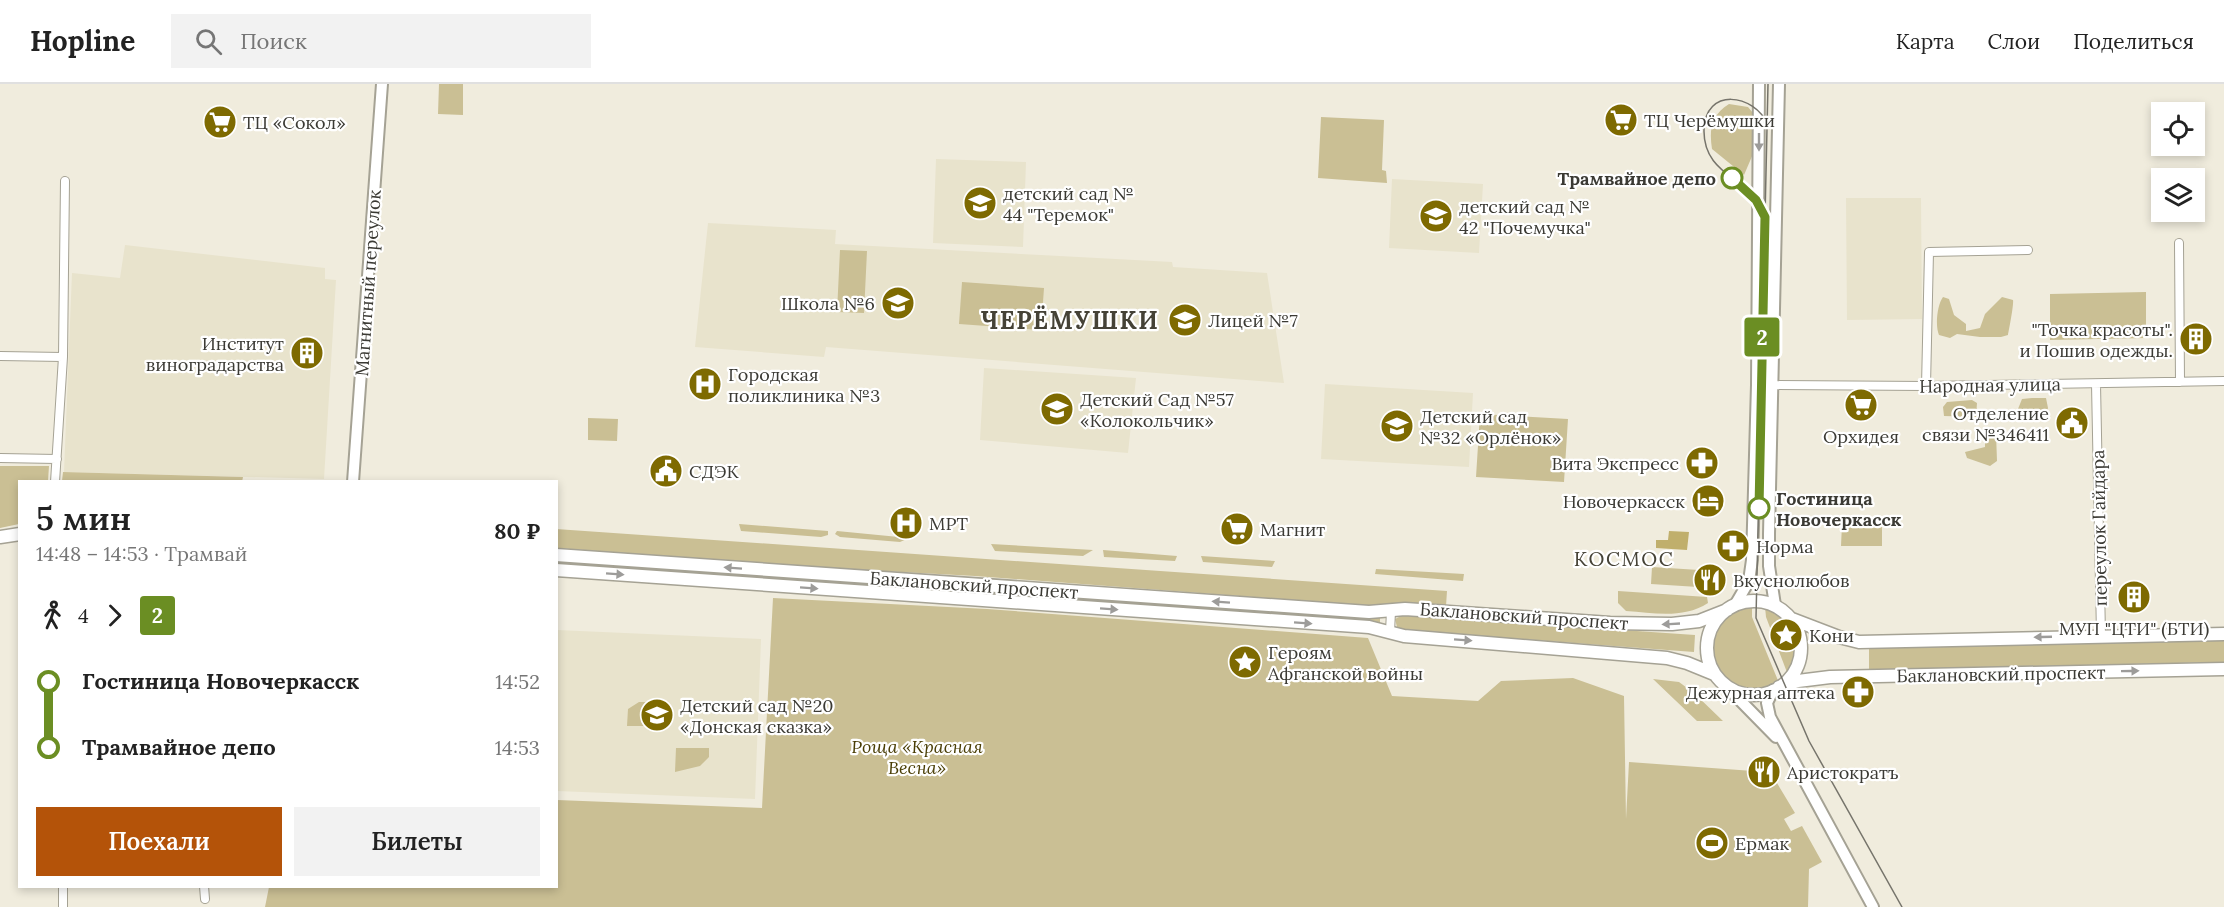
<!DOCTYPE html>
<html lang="ru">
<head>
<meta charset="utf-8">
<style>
	body { margin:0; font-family:Lora,serif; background:#f2f2f2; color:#222; height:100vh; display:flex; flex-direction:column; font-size:22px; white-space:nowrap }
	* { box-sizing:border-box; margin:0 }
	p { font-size:20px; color:#767676 }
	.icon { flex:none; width:33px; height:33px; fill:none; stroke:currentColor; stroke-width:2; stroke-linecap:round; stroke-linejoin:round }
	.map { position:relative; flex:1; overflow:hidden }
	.sheet { position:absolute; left:18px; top:396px; width:540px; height:408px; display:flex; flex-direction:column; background:#fff; border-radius:0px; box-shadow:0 3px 9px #0003 }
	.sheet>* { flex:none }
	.badge { padding:0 12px; border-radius:4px; font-size:21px; line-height:39px }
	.fabs { position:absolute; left:2151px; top:18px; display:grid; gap:12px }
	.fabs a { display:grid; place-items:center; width:54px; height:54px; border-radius:0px; background:#fff; box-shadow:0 3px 9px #0003; font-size:30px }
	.map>.badge { position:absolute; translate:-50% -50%; box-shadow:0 0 0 3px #fff }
	.legs { display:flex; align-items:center; gap:9px; height:66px; padding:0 18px; font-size:20px }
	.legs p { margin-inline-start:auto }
	.head { display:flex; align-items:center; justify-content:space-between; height:102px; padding:0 18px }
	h1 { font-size:33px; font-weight:600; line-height:45px }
	.primary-button { display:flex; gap:12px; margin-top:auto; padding:12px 18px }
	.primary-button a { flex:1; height:69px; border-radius:0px; background:#b45309; color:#fff; font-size:24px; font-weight:600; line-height:69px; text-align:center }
	.primary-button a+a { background:#f2f2f2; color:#222 }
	ul { padding:0 18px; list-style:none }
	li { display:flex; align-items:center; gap:21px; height:66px; font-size:22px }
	li i { display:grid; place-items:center; width:9px; height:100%; margin:0 8px; background:currentColor }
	li i::after { content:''; width:15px; height:15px; margin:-8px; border:4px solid; border-radius:50%; background:#fff }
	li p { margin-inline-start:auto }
	li:first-child i { background:linear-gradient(#0000 50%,currentColor 0) }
	li:last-child i { background:linear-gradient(currentColor 50%,#0000 0) }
	header { display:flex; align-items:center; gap:36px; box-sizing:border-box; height:84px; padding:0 30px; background:#fff; border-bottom:2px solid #e0e0e0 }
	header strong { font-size:28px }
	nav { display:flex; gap:33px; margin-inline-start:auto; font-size:21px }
	.search { width:420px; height:54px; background:#f2f2f2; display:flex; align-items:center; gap:15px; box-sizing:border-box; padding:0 21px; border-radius:0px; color:#767676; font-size:22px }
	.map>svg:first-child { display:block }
	.built { fill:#e8e3cc }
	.green { fill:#cabf94 }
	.water { fill:#c0af6c }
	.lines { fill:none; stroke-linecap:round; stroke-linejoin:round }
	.minor-casing { stroke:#a5a294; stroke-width:10 }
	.secondary-casing { stroke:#a5a294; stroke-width:14 }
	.primary-casing { stroke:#a5a294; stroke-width:15 }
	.minor { stroke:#fff; stroke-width:8 }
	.secondary { stroke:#fff; stroke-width:10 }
	.primary { stroke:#fff; stroke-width:12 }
	.tram { stroke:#76746b; stroke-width:1.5 }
	.oneway { fill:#9d9c9a }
	.line-1-casing { stroke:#fff; stroke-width:14 }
	.line-1 { stroke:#6b8e23; stroke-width:9 }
	.stop-1-dot { fill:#fff; stroke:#6b8e23; stroke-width:3 }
	.labels { text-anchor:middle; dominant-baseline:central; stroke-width:4.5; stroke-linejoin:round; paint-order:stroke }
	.poi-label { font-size:18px; fill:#3b3a34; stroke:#fff; text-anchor:start }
	.stop-label { font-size:18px; font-weight:bold; fill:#3b3a34; stroke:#fff; text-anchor:end }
	.street-label { font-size:18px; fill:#3b3a34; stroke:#fff }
	.park-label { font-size:18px; font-style:italic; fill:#493d04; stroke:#fff }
	.neighbourhood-label { font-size:20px; letter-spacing:1.5px; fill:#454236; stroke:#fff }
	.district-label { font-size:24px; font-weight:bold; letter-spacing:1.5px; fill:#454236; stroke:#fff }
</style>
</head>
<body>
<header>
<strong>Hopline</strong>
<div class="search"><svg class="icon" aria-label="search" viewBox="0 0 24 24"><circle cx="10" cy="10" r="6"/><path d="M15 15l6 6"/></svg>Поиск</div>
<nav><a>Карта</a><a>Слои</a><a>Поделиться</a></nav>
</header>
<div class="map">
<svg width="2224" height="823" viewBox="0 0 2224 823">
	<rect width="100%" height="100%" fill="#f0ecdd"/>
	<!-- built -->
	<path class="built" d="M936 75 1026 78 1023 163 933 159Z
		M1392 95 1483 100 1479 169 1389 164Z
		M1846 114H1921L1922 235 1847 236Z
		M708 139 836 146 835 160 1172 178 1173 183 1267 189 1284 299 826 263 824 273 695 263Z
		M125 161 325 184V195L336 196 324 395 64 388 72 189 120 194Z
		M984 284 1136 294 1128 369 980 356Z
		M1325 300 1473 309 1469 383 1321 375Z
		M557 546 761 555 755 715 557 707Z"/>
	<!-- green -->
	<path class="green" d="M439 0H463V31L438 30Z
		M1729 20 1748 23 1753 29V70L1744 91 1712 65C1709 46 1711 31 1729 20Z
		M1321 33 1384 36 1382 86 1386 87 1387 99 1318 94Z
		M840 166 867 167 864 229 837 228Z
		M962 198 1044 204 1041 246 959 240Z
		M2146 208V254L2050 256V210Z
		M1943 213 1949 215 1954 231 1966 240V247L1980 244 1985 230 2002 213 2013 216C2014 220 2009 246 2008 251L2001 253H1980L1957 250 1950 254 1939 251C1935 242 1937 221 1943 213Z
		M2032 314H2046L2048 324 2045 334H2027L2020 332 2018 325 2022 315Z
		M1972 316 1977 319 1976 333 1944 332 1943 323 1947 318Z
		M1480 330 1568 335 1564 398 1476 393Z
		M588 334 618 335 617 357 588 356Z
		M1991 346 1996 349 1997 377 1990 382 1967 374 1965 368 1985 363V354Z
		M0 382H49L48 397 20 398 19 440 0 444Z
		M63 388 243 393 242 398 62 397Z
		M739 440 828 447V451L821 453 741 447Z
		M1842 440H1882V462H1841Z
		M556 445 1447 507 1446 522 1405 518 1373 522 975 492 792 482 557 464Z
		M837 447 909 454 900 458 840 453 835 450Z
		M991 460 1093 466 1083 472 995 467Z
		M1103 466 1177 472 1175 477 1104 473Z
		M1201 472 1275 477 1272 483 1203 478Z
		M556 477 1380 534V539L557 481Z
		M1652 483 1699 486 1698 503 1651 500Z
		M1376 485 1464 490 1463 497 1375 490Z
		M1618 507 1707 513 1708 519C1683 535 1655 529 1626 527L1618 519Z
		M773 514 987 525 1368 554 1392 612 1478 617 1501 597 1573 594 1624 612 1626 735 1629 678 1753 687 1765 698 1774 694 1795 729 1784 735 1791 747 1802 742 1822 778 1809 785 1808 823H265L269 803 556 802 557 716 762 724Z
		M1752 521V533L1779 599C1714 628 1683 537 1752 521Z
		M1765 523C1798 534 1805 561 1788 591L1766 533Z
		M1403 531 1695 551 1694 568 1401 546 1397 543 1395 535Z
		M2224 555V578L1869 586V560Z
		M1653 595 1679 598 1694 609 1723 637H1697Z
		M639 618H654L653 642H627L628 625Z
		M676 664H709V673L700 682 675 688Z"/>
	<!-- water -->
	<path class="water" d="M1669 447 1689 448 1687 466 1656 464V456H1668Z"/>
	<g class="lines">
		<!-- minor casing -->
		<g class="minor-casing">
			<path id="minor" d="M2179 159 2180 298
				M0 272 63 273
				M2096 300 2101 551
				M1757 301 1926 302 2224 297
				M1926 302 1929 168 2028 166
				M0 374 57 375
				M55 398 63 273 65 97
				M1390 548 1391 527
				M63 802V823
				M204 802 205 815"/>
		</g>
		<!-- secondary casing -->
		<g class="secondary-casing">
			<path id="secondary" d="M353 398 382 0
				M1735 521 1749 497 1752 476 1757 301 1759 0
				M1775 521 1769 482V450L1779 0
				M1723 599 1776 653
				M1773 606 1767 619 1770 633 1873 823"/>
		</g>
		<!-- primary casing -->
		<g class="primary-casing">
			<path id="primary" d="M0 453 20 450
				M556 471 1369 528 1405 525 1610 539 1672 540 1699 537 1727 526
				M556 486 1369 543 1404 552 1667 574 1687 579 1714 590
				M1707 564a47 47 0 1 1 94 0a47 47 0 1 1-94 0Z
				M1792 535 1839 553 1859 558 2224 550
				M1779 603 1798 597 1830 593 2224 585"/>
		</g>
		<!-- minor -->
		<use href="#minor" class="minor"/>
		<!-- secondary -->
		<use href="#secondary" class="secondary"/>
		<!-- primary -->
		<use href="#primary" class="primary"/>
		<!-- tram -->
		<path class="tram" d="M1768 0 1756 534 1809 657 1902 823
			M1764 130C1751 94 1703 92 1704 46 1705 3 1754 9 1768 41"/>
	</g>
	<!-- one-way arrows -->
	<defs><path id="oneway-solid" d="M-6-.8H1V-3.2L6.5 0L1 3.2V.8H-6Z" transform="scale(1.5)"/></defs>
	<g class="oneway">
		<use href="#oneway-solid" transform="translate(1759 58) rotate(90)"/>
		<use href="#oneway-solid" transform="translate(733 484) rotate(-176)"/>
		<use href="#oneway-solid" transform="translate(615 490) rotate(4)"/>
		<use href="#oneway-solid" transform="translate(809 504) rotate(4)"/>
		<use href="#oneway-solid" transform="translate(1221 518) rotate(-176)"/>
		<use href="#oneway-solid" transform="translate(1109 525) rotate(4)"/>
		<use href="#oneway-solid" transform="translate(1303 539) rotate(4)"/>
		<use href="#oneway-solid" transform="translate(1671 540) rotate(177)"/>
		<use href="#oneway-solid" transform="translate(2043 553) rotate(178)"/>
		<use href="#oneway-solid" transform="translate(1463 556) rotate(4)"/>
		<use href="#oneway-solid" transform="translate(2130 587) rotate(-1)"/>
	</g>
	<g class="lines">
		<!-- line-1 casing -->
		<g class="line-1-casing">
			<path id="line-1" d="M1732 94 1756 116 1765 133 1759 424"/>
		</g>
		<!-- line-1 -->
		<use href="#line-1" class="line-1"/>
	</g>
	<!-- icons -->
	<defs>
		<g id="supermarket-disc" transform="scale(1.725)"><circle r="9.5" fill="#7e6a01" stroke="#fff"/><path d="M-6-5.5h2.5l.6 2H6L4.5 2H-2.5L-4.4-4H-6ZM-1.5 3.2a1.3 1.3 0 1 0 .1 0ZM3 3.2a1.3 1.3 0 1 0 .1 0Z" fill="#fff"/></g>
		<g id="school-disc" transform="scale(1.725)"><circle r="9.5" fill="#7e6a01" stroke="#fff"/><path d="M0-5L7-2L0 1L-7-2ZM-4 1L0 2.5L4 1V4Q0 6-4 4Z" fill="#fff"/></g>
		<g id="building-disc" transform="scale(1.725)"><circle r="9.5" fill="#7e6a01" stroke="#fff"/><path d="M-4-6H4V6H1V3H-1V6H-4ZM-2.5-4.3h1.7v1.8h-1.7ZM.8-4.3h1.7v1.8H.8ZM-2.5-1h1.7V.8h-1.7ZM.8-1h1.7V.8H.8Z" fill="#fff"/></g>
		<g id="hospital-disc" transform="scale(1.725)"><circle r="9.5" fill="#7e6a01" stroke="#fff"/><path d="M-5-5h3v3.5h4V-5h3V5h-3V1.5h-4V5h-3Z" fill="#fff"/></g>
		<g id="civic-disc" transform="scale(1.725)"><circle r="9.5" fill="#7e6a01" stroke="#fff"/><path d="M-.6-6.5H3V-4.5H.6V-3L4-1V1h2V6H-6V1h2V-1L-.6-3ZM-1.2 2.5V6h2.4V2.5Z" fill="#fff"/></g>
		<g id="pharmacy-disc" transform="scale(1.725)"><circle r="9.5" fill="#7e6a01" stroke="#fff"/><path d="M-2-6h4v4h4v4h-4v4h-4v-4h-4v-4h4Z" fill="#fff"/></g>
		<g id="hotel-disc" transform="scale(1.725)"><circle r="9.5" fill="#7e6a01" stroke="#fff"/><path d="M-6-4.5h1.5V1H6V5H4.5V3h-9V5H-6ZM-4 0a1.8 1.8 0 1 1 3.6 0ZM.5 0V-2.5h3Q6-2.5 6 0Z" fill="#fff"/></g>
		<g id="restaurant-disc" transform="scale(1.725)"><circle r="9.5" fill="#7e6a01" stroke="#fff"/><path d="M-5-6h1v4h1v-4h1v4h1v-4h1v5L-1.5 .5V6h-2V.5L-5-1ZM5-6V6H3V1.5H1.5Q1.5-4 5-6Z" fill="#fff"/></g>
		<g id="sight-disc" transform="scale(1.725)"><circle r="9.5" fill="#7e6a01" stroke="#fff"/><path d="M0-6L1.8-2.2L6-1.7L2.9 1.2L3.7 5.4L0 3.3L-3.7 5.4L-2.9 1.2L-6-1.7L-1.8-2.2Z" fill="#fff"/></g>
		<g id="stadium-disc" transform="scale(1.725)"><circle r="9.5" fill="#7e6a01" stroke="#fff"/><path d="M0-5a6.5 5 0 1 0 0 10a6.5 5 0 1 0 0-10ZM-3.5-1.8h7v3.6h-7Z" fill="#fff"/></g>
	</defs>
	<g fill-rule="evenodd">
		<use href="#supermarket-disc" x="1621" y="36"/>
		<use href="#supermarket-disc" x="220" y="38"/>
		<use href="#school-disc" x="980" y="119"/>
		<use href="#school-disc" x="1436" y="132"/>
		<use href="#school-disc" x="898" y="219"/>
		<use href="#school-disc" x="1185" y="236"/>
		<use href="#building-disc" x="2196" y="255"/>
		<use href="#building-disc" x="307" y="269"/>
		<use href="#hospital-disc" x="705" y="300"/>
		<use href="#supermarket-disc" x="1861" y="321"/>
		<use href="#school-disc" x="1057" y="325"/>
		<use href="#civic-disc" x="2072" y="339"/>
		<use href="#school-disc" x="1397" y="342"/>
		<use href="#pharmacy-disc" x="1702" y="379"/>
		<use href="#civic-disc" x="666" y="387"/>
		<use href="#hotel-disc" x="1708" y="417"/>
		<use href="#hospital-disc" x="906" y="439"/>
		<use href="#supermarket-disc" x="1237" y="445"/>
		<use href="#pharmacy-disc" x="1733" y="462"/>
		<use href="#restaurant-disc" x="1710" y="496"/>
		<use href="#building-disc" x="2134" y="513"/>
		<use href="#sight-disc" x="1786" y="551"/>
		<use href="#sight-disc" x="1245" y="578"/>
		<use href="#pharmacy-disc" x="1858" y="608"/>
		<use href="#school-disc" x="657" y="631"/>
		<use href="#restaurant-disc" x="1764" y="688"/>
		<use href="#stadium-disc" x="1712" y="759"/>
	</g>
	<!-- markers -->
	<g class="stop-1-dot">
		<circle cx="1732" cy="94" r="10"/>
		<circle cx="1759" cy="424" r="10"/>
	</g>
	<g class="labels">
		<!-- poi labels -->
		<g class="poi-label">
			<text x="1644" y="36">ТЦ Черёмушки</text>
			<text x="243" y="38">ТЦ «Сокол»</text>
			<text x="1003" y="109">детский сад №<tspan x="1003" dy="21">44 "Теремок"</tspan></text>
			<text x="1459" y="122">детский сад №<tspan x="1459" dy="21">42 "Почемучка"</tspan></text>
			<text x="875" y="219" text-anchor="end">Школа №6</text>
			<text x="1208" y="236">Лицей №7</text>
			<text x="2173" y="245" text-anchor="end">"Точка красоты".<tspan x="2173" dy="21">и Пошив одежды.</tspan></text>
			<text x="284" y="259" text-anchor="end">Институт<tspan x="284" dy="21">виноградарства</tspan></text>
			<text x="728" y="290">Городская<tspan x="728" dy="21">поликлиника №3</tspan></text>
			<text x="1080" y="315">Детский Сад №57<tspan x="1080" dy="21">«Колокольчик»</tspan></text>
			<text x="2049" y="329" text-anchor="end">Отделение<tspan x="2049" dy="21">связи №346411</tspan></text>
			<text x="1420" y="332">Детский сад<tspan x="1420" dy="21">№32 «Орлёнок»</tspan></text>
			<text x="1861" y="352" text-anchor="middle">Орхидея</text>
			<text x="1679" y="379" text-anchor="end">Вита Экспресс</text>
			<text x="689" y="387">СДЭК</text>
			<text x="1685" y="417" text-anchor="end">Новочеркасск</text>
			<text x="929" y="439">МРТ</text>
			<text x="1260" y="445">Магнит</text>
			<text x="1756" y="462">Норма</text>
			<text x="1733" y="496">Вкуснолюбов</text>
			<text x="2134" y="544" text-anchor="middle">МУП "ЦТИ" (БТИ)</text>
			<text x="1809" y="551">Кони</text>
			<text x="1268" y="568">Героям<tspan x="1268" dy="21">Афганской войны</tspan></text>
			<text x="1835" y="608" text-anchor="end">Дежурная аптека</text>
			<text x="680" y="621">Детский сад №20<tspan x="680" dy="21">«Донская сказка»</tspan></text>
			<text x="1787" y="688">Аристократъ</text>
			<text x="1735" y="759">Ермак</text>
		</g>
		<!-- stop labels -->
		<g class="stop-label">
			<text x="1716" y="94">Трамвайное депо</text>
			<text x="1776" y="414" text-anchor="start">Гостиница<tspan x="1776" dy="21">Новочеркасск</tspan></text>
		</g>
		<!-- street labels -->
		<g class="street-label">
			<text transform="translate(368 199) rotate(-86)">Магнитный переулок</text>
			<text transform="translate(1990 301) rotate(-1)">Народная улица</text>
			<text transform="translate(2099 444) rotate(-91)">переулок Гайдара</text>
			<text transform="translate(974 501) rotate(4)">Баклановский проспект</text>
			<text transform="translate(1524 532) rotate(4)">Баклановский проспект</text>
			<text transform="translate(2001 590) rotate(-1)">Баклановский проспект</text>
		</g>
		<!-- park labels -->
		<g class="park-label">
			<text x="917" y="662">Роща «Красная<tspan x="917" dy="21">Весна»</tspan></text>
		</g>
		<!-- neighbourhood labels -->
		<g class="neighbourhood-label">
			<text x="1624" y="474">КОСМОС</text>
		</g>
		<!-- district labels -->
		<g class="district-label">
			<text x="1070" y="236">ЧЕРЁМУШКИ</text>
		</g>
	</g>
</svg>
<div class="fabs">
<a><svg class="icon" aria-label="locate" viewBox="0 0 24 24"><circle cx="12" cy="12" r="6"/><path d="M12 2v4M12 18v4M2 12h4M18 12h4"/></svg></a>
<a><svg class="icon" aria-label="layers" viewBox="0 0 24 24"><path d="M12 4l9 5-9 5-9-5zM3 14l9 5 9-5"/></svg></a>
</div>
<b class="badge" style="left:1762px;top:253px;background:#6b8e23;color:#fff">2</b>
<section class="sheet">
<div class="head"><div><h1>5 мин</h1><p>14:48 – 14:53 · Трамвай</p></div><b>80 ₽</b></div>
<div class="legs"><svg class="icon" aria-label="walk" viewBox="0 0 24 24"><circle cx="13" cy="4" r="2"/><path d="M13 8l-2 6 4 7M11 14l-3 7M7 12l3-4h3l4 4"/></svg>4<svg class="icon" aria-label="forward" viewBox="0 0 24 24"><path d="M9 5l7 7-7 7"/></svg><b class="badge" style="background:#6b8e23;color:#fff">2</b></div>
<ul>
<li><i style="color:#6b8e23"></i><b>Гостиница Новочеркасск</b><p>14:52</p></li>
<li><i style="color:#6b8e23"></i><b>Трамвайное депо</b><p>14:53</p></li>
</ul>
<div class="primary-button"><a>Поехали</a><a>Билеты</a></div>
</section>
</div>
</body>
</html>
